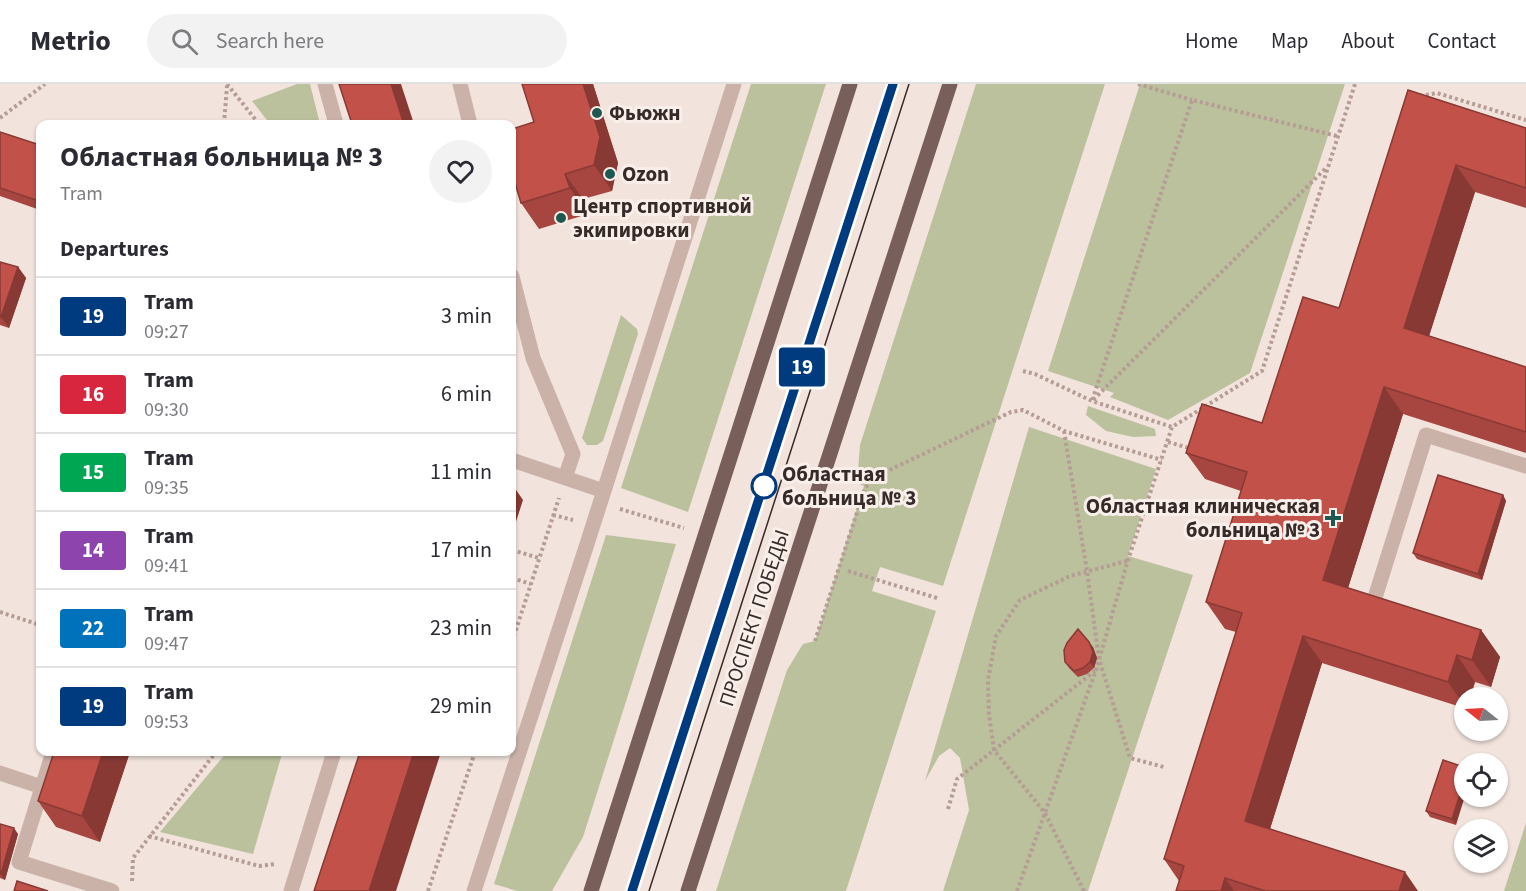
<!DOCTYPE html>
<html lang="en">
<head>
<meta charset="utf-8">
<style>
	body { margin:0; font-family:"Source Sans 3",sans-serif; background:#f2f2f3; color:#2b2b33; height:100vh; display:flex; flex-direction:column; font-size:22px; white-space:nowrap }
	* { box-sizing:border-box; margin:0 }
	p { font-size:20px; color:#7c7c81 }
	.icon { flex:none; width:33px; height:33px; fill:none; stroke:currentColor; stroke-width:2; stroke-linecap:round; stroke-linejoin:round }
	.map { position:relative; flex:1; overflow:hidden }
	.sheet { position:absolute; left:36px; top:36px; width:480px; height:636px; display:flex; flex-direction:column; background:#fff; border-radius:12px; box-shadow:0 2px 4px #0004 }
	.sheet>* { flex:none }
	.badge { padding:0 12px; border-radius:4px; font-size:21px; line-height:39px }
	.needle { width:39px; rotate:288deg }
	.buttons { position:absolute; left:1454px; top:603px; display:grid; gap:12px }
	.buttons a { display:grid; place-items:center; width:54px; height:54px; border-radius:50%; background:#fff; box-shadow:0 2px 4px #0004; font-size:30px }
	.map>.badge { position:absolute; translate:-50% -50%; box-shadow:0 0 0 3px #fff }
	h2 { padding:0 24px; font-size:22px; line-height:54px }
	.round { display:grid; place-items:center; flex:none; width:63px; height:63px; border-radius:32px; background:#f2f2f3 }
	.overview { display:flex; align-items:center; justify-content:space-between; height:102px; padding:0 24px }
	h1 { font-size:28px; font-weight:700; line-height:45px }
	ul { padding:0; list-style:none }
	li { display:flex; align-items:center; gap:18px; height:78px; padding:0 24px; border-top:2px solid #e1e1e2 }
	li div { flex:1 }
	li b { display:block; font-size:22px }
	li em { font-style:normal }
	li .badge { min-width:66px; font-weight:700; text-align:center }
	header { display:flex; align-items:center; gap:36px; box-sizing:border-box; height:84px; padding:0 30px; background:#fff; border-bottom:2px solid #e1e1e2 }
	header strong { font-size:28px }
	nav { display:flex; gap:33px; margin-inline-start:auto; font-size:21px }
	.search { width:420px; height:54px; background:#f2f2f3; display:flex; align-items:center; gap:15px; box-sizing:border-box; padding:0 21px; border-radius:33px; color:#7c7c81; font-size:22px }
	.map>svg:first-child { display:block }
	.green { fill:#bbc09d }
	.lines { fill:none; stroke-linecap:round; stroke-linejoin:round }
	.path { stroke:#b59c94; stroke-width:4; stroke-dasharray:3 3; stroke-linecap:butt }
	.minor { stroke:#cab2a9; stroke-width:15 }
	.major { stroke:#785f5a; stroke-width:15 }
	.tram { stroke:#372b29; stroke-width:1.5 }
	.wall { fill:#a74640 }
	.shaded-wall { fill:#883934 }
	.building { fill:#c2514a; stroke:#883934; stroke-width:1.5 }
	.line-casing { stroke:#fff; stroke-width:14 }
	.line { stroke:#003b80; stroke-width:9 }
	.poi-dot { fill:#1f5851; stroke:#f9efea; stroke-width:2 }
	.stop-dot { fill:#fff; stroke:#003b80; stroke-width:3 }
	.labels { text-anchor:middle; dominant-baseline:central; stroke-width:6; stroke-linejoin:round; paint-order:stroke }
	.poi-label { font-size:21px; font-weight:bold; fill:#372b29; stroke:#f9efea; text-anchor:start }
	.stop-label { font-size:21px; font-weight:bold; fill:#372b29; stroke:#f9efea; text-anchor:start }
	.street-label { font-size:21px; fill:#372b29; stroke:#f9efea }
</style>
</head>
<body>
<header>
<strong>Metrio</strong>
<div class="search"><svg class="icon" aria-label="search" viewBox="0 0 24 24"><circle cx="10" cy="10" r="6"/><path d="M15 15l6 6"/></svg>Search here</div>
<nav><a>Home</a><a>Map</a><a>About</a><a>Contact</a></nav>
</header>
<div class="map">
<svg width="1526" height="807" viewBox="0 0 1526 807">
	<rect width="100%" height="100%" fill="#f2e4dd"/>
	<!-- green -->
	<path class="green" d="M297 0H310L320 40H270L252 17Z
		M751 0H826L688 428 621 404Z
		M976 0H1105L943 502 880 483 872 507 936 527 846 807H716L787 586 803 560 815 557 864 402 857 399 860 361Z
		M1140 0H1345L1250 289 1168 336 1110 313 1114 309 1048 287Z
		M621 231 637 245 638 250 603 357 597 361H587L582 354Z
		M1088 322 1155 345 1156 352 1133 353 1106 347 1086 331Z
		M1029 343 1156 385 1128 472 1193 491 1088 807H943L969 726 960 674 950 664 939 672 925 697Z
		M606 451 676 460 583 753 552 807H517L494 800Z
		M227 668H279L282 670 253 770 160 748Z
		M1526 739V807H1504Z"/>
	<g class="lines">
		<!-- path -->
		<path class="path" d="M227 0 259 40
			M1138 0 1192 16
			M1420 12 1437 9 1526 36
			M0 34 45 0
			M224 40 227 2
			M1325 85 1092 317 1192 16 1337 52
			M1023 287 1035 290 1092 317 1172 343
			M1064 347 1087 487 1099 575 1130 674 1164 683
			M1168 358 1192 365
			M620 425 684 444
			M553 431 573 436
			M512 466 539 474
			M848 487 937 514
			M512 494 531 500
			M0 528 40 541
			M815 557 865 404 875 393 1011 328 1023 326 1064 347 1162 376
			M512 558 559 414
			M948 725 957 695 1095 587
			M149 752 259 782 276 780
			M132 797 133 774 216 668
			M428 807 475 668
			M1017 807 1096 586 1128 476 1172 343 1262 287 1355 0
			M1084 807 1045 729 994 666 989 630 988 596 996 552 1020 516 1070 492 1127 477"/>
		<!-- minor -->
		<path class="minor" d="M325 0 336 40
			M460 0 470 40
			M512 192 533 274 573 370 565 394
			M512 376 604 407
			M1373 520 1426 351 1526 382
			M53 668 19 778 112 807
			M0 689 42 703
			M291 807 334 668
			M474 807 587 460 734 0"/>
		<!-- major -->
		<path class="major" d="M591 807 850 0
			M688 807 950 0"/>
		<!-- tram -->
		<path class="tram" d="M632 807 893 0
			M649 807 909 0"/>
	</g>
	<!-- wall -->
	<path class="wall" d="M522 0H593L618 79 612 107 583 115 588 130 539 145 521 119 534 38Z
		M1408 6 1526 44V124L1475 108 1429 252 1526 283V369L1403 330 1348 504 1481 546 1500 573 1491 603 1475 598 1470 614H1464V624L1322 579 1270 745 1418 807H1176L1179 797 1164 775 1236 548 1225 545 1206 518 1241 407 1205 395 1186 369 1262 339 1339 224Z
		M0 48 40 61V126L0 112Z
		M0 178 18 183 26 194 9 244 0 241Z
		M1503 411 1506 417 1482 496 1417 475 1413 469Z
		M1093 563 1097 574 1094 584 1087 590 1078 593 1069 584 1065 578Z
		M54 668H130L100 758 56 743 38 717Z
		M1443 676 1456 741 1430 733 1426 727Z
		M0 740 18 750 5 796 0 794Z"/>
	<!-- shaded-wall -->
	<path class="shaded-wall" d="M391 0H401L414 40H404Z
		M583 0H593L618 79 612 107 594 81Z
		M1456 81 1475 108 1423 271 1404 244Z
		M565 90 583 115 588 130 570 104Z
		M18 183 26 194 9 244 1 233Z
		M1384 303 1403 330 1342 523 1323 496Z
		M512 400 523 416 512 450Z
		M1503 411 1506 417 1482 496 1478 490Z
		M1481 546 1500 573 1491 603 1472 576Z
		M1303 552 1322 579 1264 764 1245 737Z
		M1089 558 1093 563 1097 574 1094 584 1090 578Z
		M1457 571 1475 598 1470 614H1464V621L1448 598Z
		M103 668H130L100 758 82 732Z
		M414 668H441L396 807H369Z
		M1464 698V712H1465L1456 741 1452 735Z
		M14 744 18 750 5 796 1 790Z
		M1405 788 1418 807H1399Z
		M1225 794 1234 807H1221Z"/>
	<!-- building -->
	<path class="building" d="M339 0H391L404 40H352Z
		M522 0H583L600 53 594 81 565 90 570 104 521 119 512 89V45L534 38Z
		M1408 6 1526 44V104L1456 81 1404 244 1526 283V348L1384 303 1323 496 1481 546 1472 576 1457 571 1448 598 1303 552 1245 737 1405 788 1399 807H1265L1225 794 1221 807H1176L1184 782 1164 775 1242 529 1206 518 1247 388 1186 369 1202 320 1262 339 1303 213 1339 224Z
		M0 48 40 61V112L39 117 0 104Z
		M0 178 18 183 1 233H0Z
		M1438 391 1503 411 1478 490 1413 469Z
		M1078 545 1089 558 1093 568 1090 578 1083 584 1074 587 1065 578 1064 566 1067 559Z
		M54 668H103L82 732 38 717Z
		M360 668H414L369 807H314Z
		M1443 676 1464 683V698L1452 735 1426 727Z
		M0 740 14 744 1 790H0Z
		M17 797 48 807H14Z"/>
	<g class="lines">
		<!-- line casing -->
		<g class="line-casing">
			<path id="line" d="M632 807 893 0"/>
		</g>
		<!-- line -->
		<use href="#line" class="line"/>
	</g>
	<!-- markers -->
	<g class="poi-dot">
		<circle cx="597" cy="29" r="6"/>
		<circle cx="610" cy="90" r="6"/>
		<circle cx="561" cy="134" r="6"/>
		<path d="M1330 425h6v6h6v6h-6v6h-6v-6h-6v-6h6z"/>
	</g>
	<circle class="stop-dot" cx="764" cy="402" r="12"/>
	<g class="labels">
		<!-- poi labels -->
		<g class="poi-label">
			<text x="609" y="29">Фьюжн</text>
			<text x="622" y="90">Ozon</text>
			<text x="573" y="122">Центр спортивной<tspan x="573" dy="24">экипировки</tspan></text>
			<text x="1320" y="422" text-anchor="end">Областная клиническая<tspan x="1320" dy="24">больница № 3</tspan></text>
		</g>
		<!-- stop labels -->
		<g class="stop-label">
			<text x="782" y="390">Областная<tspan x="782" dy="24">больница № 3</tspan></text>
		</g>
		<!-- street labels -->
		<g class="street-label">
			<text transform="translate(754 534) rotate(-72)">ПРОСПЕКТ ПОБЕДЫ</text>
		</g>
	</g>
</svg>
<div class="buttons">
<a><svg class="needle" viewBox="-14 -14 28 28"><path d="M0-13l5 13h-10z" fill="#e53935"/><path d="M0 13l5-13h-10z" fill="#7c7c81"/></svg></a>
<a><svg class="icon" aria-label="locate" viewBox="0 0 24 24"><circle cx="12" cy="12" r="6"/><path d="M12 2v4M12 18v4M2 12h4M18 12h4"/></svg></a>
<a><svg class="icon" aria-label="layers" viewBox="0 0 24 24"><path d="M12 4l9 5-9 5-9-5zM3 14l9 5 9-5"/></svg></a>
</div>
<b class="badge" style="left:802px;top:283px;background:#003b80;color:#fff">19</b>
<section class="sheet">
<div class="overview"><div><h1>Областная больница № 3</h1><p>Tram</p></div><a class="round"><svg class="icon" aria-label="heart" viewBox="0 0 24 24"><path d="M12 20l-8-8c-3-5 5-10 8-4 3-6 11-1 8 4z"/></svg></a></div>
<h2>Departures</h2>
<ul>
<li><span class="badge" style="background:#003b80;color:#fff">19</span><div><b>Tram</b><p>09:27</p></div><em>3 min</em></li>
<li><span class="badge" style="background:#d7263d;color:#fff">16</span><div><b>Tram</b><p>09:30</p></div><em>6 min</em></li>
<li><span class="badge" style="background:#00a651;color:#fff">15</span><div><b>Tram</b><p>09:35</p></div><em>11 min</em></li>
<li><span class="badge" style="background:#8e44ad;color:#fff">14</span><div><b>Tram</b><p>09:41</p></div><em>17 min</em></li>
<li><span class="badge" style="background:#0072bc;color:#fff">22</span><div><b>Tram</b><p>09:47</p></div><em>23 min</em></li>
<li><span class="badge" style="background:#003b80;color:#fff">19</span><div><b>Tram</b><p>09:53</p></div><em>29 min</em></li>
</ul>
</section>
</div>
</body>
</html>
